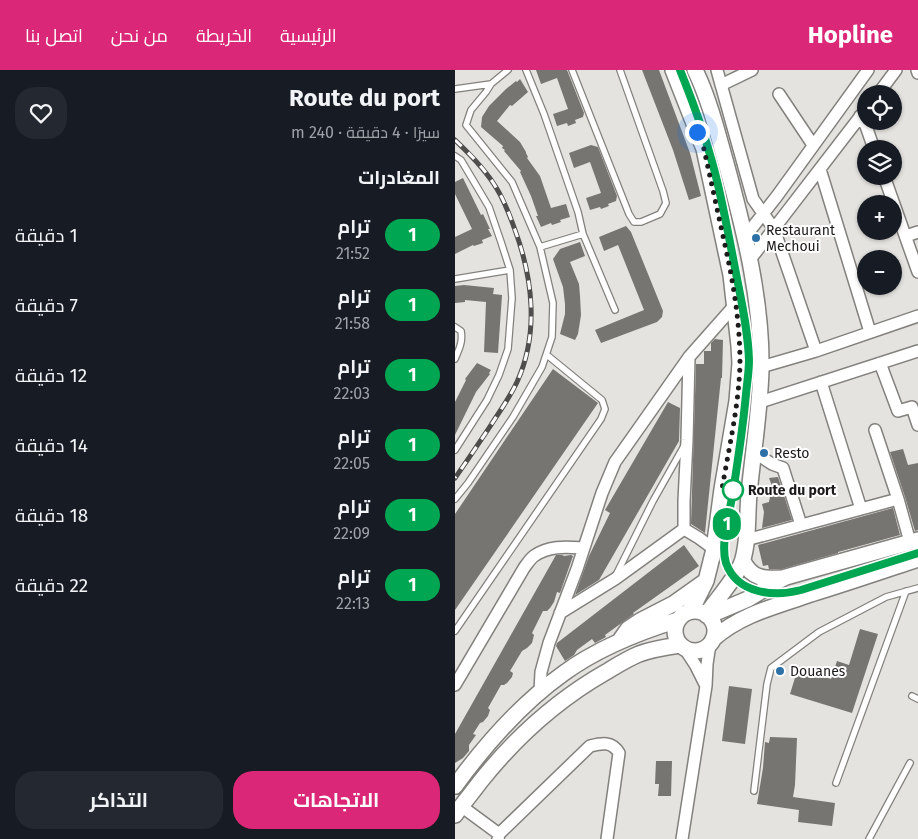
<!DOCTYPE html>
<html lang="ar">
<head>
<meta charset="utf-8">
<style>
	body { margin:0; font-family:"Fira Sans",Cairo,sans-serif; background:#242831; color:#f1f3f6; direction:rtl; height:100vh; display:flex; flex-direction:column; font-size:19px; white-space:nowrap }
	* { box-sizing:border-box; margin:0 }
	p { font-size:16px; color:#9ea1a6 }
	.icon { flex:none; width:28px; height:28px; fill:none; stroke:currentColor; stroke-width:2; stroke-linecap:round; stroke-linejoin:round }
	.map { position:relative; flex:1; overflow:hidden; direction:ltr }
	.side { display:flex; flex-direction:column; background:#171b24; width:455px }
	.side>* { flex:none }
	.badge { padding:0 10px; border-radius:16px; font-size:18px; line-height:32px }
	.tools { position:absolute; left:402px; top:15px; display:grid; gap:10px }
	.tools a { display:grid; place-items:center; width:45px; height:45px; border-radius:50%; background:#171b24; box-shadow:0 1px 4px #0004; font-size:25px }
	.you { position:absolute; width:25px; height:25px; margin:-12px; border:4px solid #fff; border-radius:50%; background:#1a73e8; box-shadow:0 0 0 8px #1a73e833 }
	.map>.badge { position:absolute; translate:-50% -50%; box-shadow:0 0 0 2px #fff }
	h2 { padding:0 15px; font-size:19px; line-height:45px }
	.round { display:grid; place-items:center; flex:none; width:52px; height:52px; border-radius:20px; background:#242831 }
	.overview { display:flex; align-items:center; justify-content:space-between; height:85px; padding:0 15px }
	h1 { font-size:24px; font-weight:700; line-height:38px }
	.action { display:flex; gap:10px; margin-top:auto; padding:10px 15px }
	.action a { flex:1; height:58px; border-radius:20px; background:#db2777; color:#fff; font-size:20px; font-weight:700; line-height:58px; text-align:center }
	.action a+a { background:#242831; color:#f1f3f6 }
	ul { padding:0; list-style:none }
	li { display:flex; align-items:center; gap:15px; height:70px; padding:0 15px }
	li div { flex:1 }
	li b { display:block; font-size:19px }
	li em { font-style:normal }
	li .badge { min-width:55px; font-weight:700; text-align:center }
	header { display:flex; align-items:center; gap:30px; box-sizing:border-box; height:70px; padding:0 25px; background:#db2777; color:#fff }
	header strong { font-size:24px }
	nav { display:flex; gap:28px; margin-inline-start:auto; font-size:18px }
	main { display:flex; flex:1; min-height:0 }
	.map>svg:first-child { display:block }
	.building { fill:#767571 }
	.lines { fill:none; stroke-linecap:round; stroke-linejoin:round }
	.service-casing { stroke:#82817d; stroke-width:8 }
	.minor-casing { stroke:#82817d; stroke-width:14 }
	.secondary-casing { stroke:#82817d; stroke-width:18 }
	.service { stroke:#fff; stroke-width:5.5 }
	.minor { stroke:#fff; stroke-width:11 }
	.secondary { stroke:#fff; stroke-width:15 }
	.tram { stroke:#4f4e4c; stroke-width:1 }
	.rail-casing { stroke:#4f4e4c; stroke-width:5 }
	.rail { stroke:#fff; stroke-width:3; stroke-dasharray:9; stroke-linecap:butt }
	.line-casing { stroke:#fff; stroke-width:11 }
	.line { stroke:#00a651; stroke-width:8 }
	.walk { stroke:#1c1b1a; stroke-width:5; stroke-dasharray:0 9 }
	.poi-dot { fill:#2e71a7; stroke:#fff; stroke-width:2 }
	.stop-dot { fill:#fff; stroke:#00a651; stroke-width:2.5 }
	.labels { text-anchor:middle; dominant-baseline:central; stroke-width:4; stroke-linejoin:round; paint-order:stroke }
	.poi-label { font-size:14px; fill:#1c1b1a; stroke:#fff; text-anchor:start }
	.stop-label { font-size:14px; font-weight:bold; fill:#1c1b1a; stroke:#fff; text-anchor:start }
</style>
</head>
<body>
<header>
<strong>Hopline</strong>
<nav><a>الرئيسية</a><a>الخريطة</a><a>من نحن</a><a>اتصل بنا</a></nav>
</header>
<main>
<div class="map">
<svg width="463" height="769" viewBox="0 0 463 769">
	<rect width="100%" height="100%" fill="#e4e3df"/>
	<!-- building -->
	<path class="building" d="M81 0H112L129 43 128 47 120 50 121 53 113 56 112 53 102 56 98 44 113 39 102 8 86 14Z
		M187 0H204L235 83 246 126 234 130 218 80Z
		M65 9 73 22 57 36 55 35 42 51 65 72 71 82V83L73 87 72 88 85 106 96 138 111 134 115 147 105 150 106 152 97 155 96 153 86 157 81 146H83L76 126 65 102 66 101 49 81 50 80 47 78 48 76 26 57 27 47 34 36 51 19 61 11 62 12Z
		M136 75 143 77 162 126 161 131 153 134 154 136 146 139 145 137 135 140 131 128 146 123 135 92 119 98 114 83Z
		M8 108 26 145 28 144 35 159H33L37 166 27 170 28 173 19 176 18 175 0 184V167L17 159 0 124V112Z
		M171 156 176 162 208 241 207 247 202 252 146 273 140 260 189 240 163 175 149 181 144 167Z
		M125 172 130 186 115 192 124 214 125 226 126 245 123 264 120 270 105 264 110 244V234L108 217 98 189 105 179Z
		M9 215 39 218 38 224 47 225 43 283 29 282 31 232 10 230V232L0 233V216Z
		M260 269 268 270 267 308H266L250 463 236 454 241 294H249V281H256V273Z
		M22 293 36 300 34 303 35 304 21 322 0 365V332L11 310 10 309Z
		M98 299 143 333 0 540V444Z
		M213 332 225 338 224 371 144 510 120 525 134 486 155 443 150 440Z
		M448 379 453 395 463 393V460L460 461 450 427 435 382Z
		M323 407 337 450 307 458 309 442 307 434 314 432 317 416 314 408Z
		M438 438 445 465 383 482V483L327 499H314L313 495 308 496 303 475Z
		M229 475 244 496 178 543 179 544 150 565 151 567 140 573 137 569 122 580 119 585 110 591 101 576 102 573Z
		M101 485H107L109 486 116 485 118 486 105 523 102 522 99 532 95 538 92 541H88L77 563 79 565 77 573 72 578 67 581 55 601 58 603 57 607 52 613 49 615H46L33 638 35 640 33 646 28 652 25 653 18 664 21 665 14 675V681L8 688 0 693V664Z
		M405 559 423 564 397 643 335 624 343 598 376 609 382 591 394 595Z
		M274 616 297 619 290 674 267 671Z
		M315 667 342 668 340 715 338 727 380 733 377 756 343 752 344 740 302 734 308 698 310 672 314 673Z
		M201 691H217L216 726H203L204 714H200Z"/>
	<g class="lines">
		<!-- service casing -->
		<g class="service-casing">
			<path id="service" d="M71 0 89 44 123 142 128 164 160 240
				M117 0 174 144 179 152H186L205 144 211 133 208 121 165 0
				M0 19 36 14 53 0
				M0 86 6 90 34 137 46 172 55 200 57 228 53 279 44 305 32 330 0 380
				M85 177 128 164
				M0 209 55 200
				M0 257 6 261C8 272 4 279 0 289
				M0 429 13 413 58 347 87 297 97 267 98 233 85 177 57 112 11 55 16 40 31 22 36 14
				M161 505 198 431 229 376
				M0 561 146 349 150 339 147 330 92 285
				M457 626 463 629
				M381 713 451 521
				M299 721 312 614 316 598 364 562 431 527 463 518
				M414 769 455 693"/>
		</g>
		<!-- minor casing -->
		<g class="minor-casing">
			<path id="minor" d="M262 0 298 129 319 159 361 281
				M462 0 463 3
				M266 15 297 0
				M324 24 358 75
				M423 24 441 0
				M405 46 411 56 419 79
				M365 99 415 262
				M429 106 463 202
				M451 166 463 162
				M289 168 322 126 413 0
				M294 191 411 39
				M425 293 443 341 457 337 463 355
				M306 297 361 281 463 246
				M366 312 406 439
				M305 332 463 281
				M420 360 443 429 455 472
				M299 382 317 394 328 398 346 455
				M229 459V431L232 370 234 287
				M229 459 244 468 259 479
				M291 470 443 429
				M105 543 160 509 229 459
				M230 579 241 596 250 614
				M0 615 69 498C72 494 75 489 79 486 94 475 112 477 129 478
				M85 622 86 602 94 573 122 499 147 423 160 392 234 287 280 235
				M6 736 44 764
				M43 769 44 764 135 676C147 673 157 671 164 683L152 769
				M227 769 251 616 252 594 255 574"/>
		</g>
		<!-- secondary casing -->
		<g class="secondary-casing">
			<path id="secondary" d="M218 0 249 79 276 205 284 276 285 293 282 331 267 419 259 479 251 511 242 529 234 542
				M240 0C255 31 263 65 272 97 290 163 307 231 306 299 305 341 298 382 294 424 292 444 294 472 287 492 282 507 261 530 251 545
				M288 491C297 509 309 509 327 508
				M220 561a20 20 0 1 1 40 0a20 20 0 1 1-40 0Z
				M253 546 293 529 323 511 331 507 463 470
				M166 569 173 559 185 551 218 534 249 512
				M258 569C286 544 322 536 356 524 392 513 427 501 463 489
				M0 716C30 675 68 632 109 603 143 578 184 562 223 550
				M0 745C8 733 17 723 25 712 60 668 102 630 151 602 161 596 172 589 184 584 197 579 211 577 225 575"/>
		</g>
		<!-- service -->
		<use href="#service" class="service"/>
		<!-- minor -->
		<use href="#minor" class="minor"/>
		<!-- secondary -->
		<use href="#secondary" class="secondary"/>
		<!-- tram -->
		<path class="tram" d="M225 0C240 37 254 76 263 115 270 141 273 167 279 193 285 225 293 258 294 290 294 302 292 313 291 324 288 357 283 390 278 422 274 442 265 474 271 493 282 524 319 526 346 520L463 483"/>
		<!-- rail casing -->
		<g class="rail-casing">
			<path id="rail" d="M0 70C16 85 31 100 42 119 50 132 55 146 60 160 78 209 84 264 62 312 55 327 45 341 36 355 24 373 12 391 0 408"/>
		</g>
		<!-- rail -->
		<use href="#rail" class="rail"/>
	</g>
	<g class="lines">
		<!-- line casing -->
		<g class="line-casing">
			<path id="line" d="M225 0C240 37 254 76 263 115 269 141 274 167 279 193 285 225 293 258 294 290 294 302 292 313 291 324 288 357 283 390 278 422 275 442 265 474 271 493 282 524 319 527 346 520L463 483"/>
		</g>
		<!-- line -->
		<use href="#line" class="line"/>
		<!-- walk -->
		<path class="walk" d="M242 62 249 79 273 189C280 223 285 258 285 293 284 335 274 377 267 419L278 420"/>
	</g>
	<!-- markers -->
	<g class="poi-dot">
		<circle cx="301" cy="168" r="5"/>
		<circle cx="309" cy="383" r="5"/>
		<circle cx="325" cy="601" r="5"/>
	</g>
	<circle class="stop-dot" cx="278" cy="420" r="10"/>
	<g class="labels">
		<!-- poi labels -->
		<g class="poi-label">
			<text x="311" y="160">Restaurant<tspan x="311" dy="16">Mechoui</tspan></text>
			<text x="319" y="383">Resto</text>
			<text x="335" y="601">Douanes</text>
		</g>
		<!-- stop labels -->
		<g class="stop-label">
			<text x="293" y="420">Route du port</text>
		</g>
	</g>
</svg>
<div class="tools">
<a><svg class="icon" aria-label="locate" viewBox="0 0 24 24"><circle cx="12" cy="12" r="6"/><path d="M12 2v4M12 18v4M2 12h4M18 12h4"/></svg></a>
<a><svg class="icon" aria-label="layers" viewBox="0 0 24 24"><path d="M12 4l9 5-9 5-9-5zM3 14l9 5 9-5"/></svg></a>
<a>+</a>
<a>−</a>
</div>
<div class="you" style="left:242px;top:62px"></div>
<b class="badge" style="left:272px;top:454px;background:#00a651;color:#fff">1</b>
</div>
<section class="side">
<div class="overview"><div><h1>Route du port</h1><p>سيرًا · 4 دقيقة · 240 m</p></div><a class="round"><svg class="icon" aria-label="heart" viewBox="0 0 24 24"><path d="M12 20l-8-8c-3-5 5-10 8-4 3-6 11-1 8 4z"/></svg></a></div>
<h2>المغادرات</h2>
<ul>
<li><span class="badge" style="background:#00a651;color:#fff">1</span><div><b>ترام</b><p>21:52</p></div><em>1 دقيقة</em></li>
<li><span class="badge" style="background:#00a651;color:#fff">1</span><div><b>ترام</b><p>21:58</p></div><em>7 دقيقة</em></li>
<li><span class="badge" style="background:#00a651;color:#fff">1</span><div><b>ترام</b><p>22:03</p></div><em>12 دقيقة</em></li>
<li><span class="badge" style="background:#00a651;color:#fff">1</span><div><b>ترام</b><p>22:05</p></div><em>14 دقيقة</em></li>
<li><span class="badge" style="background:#00a651;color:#fff">1</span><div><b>ترام</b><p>22:09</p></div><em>18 دقيقة</em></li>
<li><span class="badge" style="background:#00a651;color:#fff">1</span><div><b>ترام</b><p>22:13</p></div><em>22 دقيقة</em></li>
</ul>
<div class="action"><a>الاتجاهات</a><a>التذاكر</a></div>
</section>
</main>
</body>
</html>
